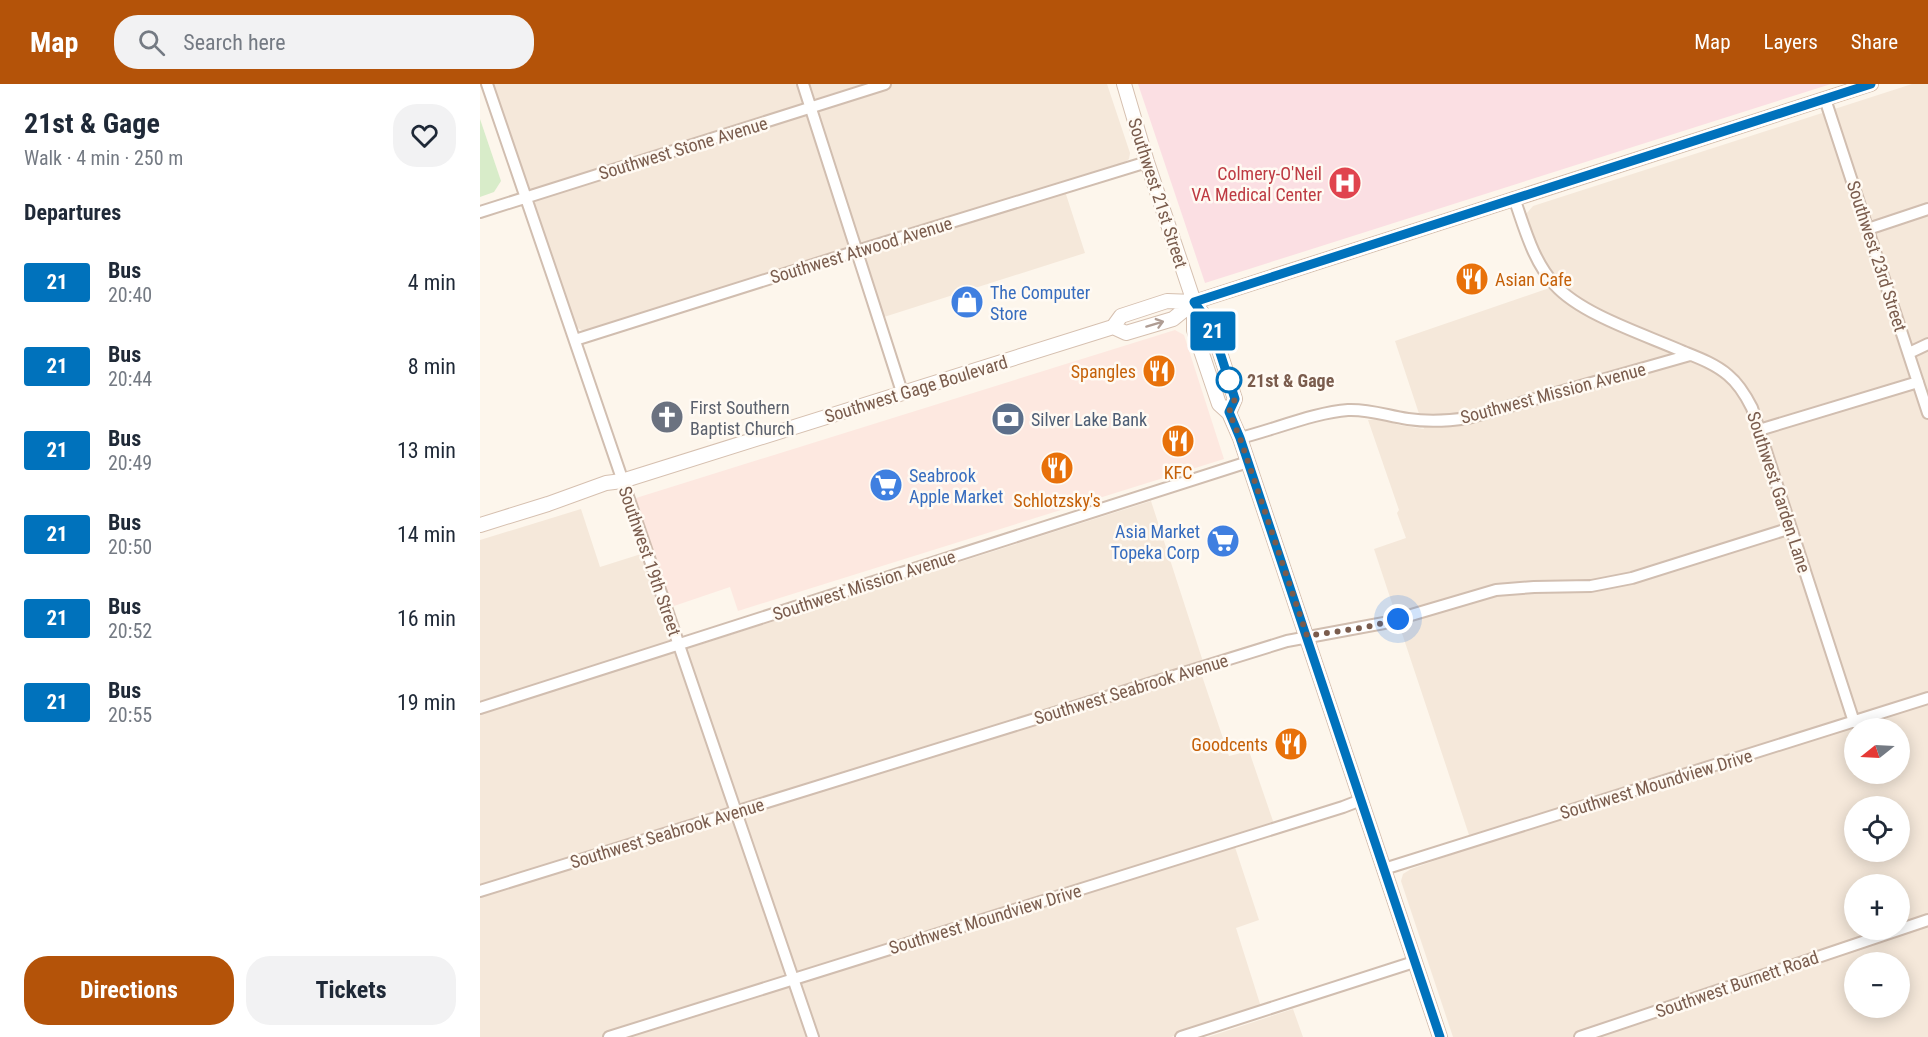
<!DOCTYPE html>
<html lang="en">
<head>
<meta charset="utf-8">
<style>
	body { margin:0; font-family:"Roboto Condensed",sans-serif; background:#f2f2f3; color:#1f2937; height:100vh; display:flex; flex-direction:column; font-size:22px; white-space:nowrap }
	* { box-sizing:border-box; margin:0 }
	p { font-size:20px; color:#747a83 }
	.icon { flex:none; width:33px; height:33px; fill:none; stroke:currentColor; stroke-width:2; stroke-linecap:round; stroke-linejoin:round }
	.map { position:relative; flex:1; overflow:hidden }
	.details { display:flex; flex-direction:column; background:#fff; width:480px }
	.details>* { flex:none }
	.badge { padding:0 12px; border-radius:4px; font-size:21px; line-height:39px }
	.needle { width:39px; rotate:252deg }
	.tools { position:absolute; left:1364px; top:634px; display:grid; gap:12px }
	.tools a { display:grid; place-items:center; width:66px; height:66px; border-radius:50%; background:#fff; box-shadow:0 3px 15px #0003; font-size:30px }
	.you { position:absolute; width:30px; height:30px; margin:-15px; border:4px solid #fff; border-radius:50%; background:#1a73e8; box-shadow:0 0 0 9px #1a73e833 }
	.map>.badge { position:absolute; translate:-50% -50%; box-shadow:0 0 0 3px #fff }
	h2 { padding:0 24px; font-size:22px; line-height:54px }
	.round { display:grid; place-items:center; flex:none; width:63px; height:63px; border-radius:24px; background:#f2f2f3 }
	.summary { display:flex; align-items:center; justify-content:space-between; height:102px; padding:0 24px }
	h1 { font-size:28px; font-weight:700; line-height:45px }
	.action { display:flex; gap:12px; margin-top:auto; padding:12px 24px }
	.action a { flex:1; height:69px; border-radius:24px; background:#b45309; color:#fff; font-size:24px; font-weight:700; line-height:69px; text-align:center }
	.action a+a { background:#f2f2f3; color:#1f2937 }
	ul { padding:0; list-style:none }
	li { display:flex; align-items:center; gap:18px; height:84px; padding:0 24px }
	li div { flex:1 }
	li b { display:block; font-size:22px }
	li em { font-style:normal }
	li .badge { min-width:66px; font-weight:700; text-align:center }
	header { display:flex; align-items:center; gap:36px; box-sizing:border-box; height:84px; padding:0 30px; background:#b45309; color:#fff }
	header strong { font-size:28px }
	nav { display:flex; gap:33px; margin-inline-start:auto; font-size:21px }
	.search { width:420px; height:54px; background:#f2f2f3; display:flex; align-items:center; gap:15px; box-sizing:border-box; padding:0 21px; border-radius:24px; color:#747a83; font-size:22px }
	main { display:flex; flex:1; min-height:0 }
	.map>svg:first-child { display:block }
	.residential { fill:#f5e8da; fill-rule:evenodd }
	.commercial { fill:#fde8e0 }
	.medical { fill:#fbdfe3 }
	.garden { fill:#d8ecc9 }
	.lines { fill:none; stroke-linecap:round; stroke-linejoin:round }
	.minor-casing { stroke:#d1beb0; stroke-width:14 }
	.secondary-casing { stroke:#d6c0b0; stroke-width:16 }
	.minor { stroke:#fff; stroke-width:10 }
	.secondary { stroke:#fff; stroke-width:14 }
	.oneway { stroke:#af9d94 }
	.line-casing { stroke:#fff; stroke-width:14 }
	.line { stroke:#0072bc; stroke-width:9 }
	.walk { stroke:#7a5c4d; stroke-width:6; stroke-dasharray:0 10.8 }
	.stop-dot { fill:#fff; stroke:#0072bc; stroke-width:3 }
	.labels { text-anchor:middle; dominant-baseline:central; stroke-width:5; stroke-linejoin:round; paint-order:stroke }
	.street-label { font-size:18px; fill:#7a5c4d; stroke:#fffaf3 }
	.health-label { font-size:18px; fill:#be3a42; stroke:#fffaf3; text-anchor:end }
	.food-label { font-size:18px; fill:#c56008; stroke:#fffaf3; text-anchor:end }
	.shop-label { font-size:18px; fill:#366cbe; stroke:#fffaf3; text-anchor:start }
	.stop-label { font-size:18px; font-weight:bold; fill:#7a5c4d; stroke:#fffaf3; text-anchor:start }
	.worship-label { font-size:18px; fill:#5b616d; stroke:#fffaf3; text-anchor:start }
	.service-label { font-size:18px; fill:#4e5e75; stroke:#fffaf3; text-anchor:start }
</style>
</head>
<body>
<header>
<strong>Map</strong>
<div class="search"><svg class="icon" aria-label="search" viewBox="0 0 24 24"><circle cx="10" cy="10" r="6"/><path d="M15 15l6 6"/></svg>Search here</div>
<nav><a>Map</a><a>Layers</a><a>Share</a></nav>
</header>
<main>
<section class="details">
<div class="summary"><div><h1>21st &amp; Gage</h1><p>Walk · 4 min · 250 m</p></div><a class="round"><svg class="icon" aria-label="heart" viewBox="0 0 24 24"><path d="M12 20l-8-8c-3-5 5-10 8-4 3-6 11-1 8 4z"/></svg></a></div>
<h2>Departures</h2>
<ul>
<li><span class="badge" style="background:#0072bc;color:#fff">21</span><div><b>Bus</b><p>20:40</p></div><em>4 min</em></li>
<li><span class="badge" style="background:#0072bc;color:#fff">21</span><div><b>Bus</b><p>20:44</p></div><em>8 min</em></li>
<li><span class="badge" style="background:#0072bc;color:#fff">21</span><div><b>Bus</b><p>20:49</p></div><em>13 min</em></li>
<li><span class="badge" style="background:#0072bc;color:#fff">21</span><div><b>Bus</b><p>20:50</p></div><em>14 min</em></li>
<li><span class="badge" style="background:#0072bc;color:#fff">21</span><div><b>Bus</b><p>20:52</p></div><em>16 min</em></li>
<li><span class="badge" style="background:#0072bc;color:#fff">21</span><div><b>Bus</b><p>20:55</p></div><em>19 min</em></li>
</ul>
<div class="action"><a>Directions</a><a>Tickets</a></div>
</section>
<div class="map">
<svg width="1448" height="953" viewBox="0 0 1448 953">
	<rect width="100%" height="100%" fill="#fdf6ec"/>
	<!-- residential -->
	<path class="residential" d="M12 0H627L650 69 649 75 645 78 582 98 605 169 404 233 381 161 105 248 96 243Z
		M1432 0H1448V953H973L921 797 923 790 931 785 993 763 894 465 926 454 917 429 919 426 888 336 899 335 919 341 944 345 915 257 1081 200 1065 180 1046 136V130L1053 122ZM1374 645H1419V690H1374ZM1374 723H1419V768H1374ZM1374 801H1419V846H1374ZM1374 879H1419V924H1374Z
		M671 417 727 590 722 592 749 672 769 667 794 740 752 754 779 836 756 844 781 923 691 953H0V456L101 425 120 483 161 470 194 569Z
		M813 925 823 953H728Z"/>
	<!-- commercial -->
	<path class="commercial" d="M695 246 704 251 744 375 258 527 250 503 191 523 155 419 156 414Z"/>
	<!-- medical -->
	<path class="medical" d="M658 0H1351L725 199Z"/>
	<!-- garden -->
	<path class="garden" d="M0 35 21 97 14 108 0 113Z"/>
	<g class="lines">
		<!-- minor casing -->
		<g class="minor-casing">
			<path id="minor" d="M7 0 333 953
				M323 0 422 308
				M1345 15 1448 329
				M1034 114C1045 145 1053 177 1075 201 1102 231 1166 251 1204 268 1219 274 1235 280 1248 291 1259 300 1266 312 1272 324L1374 638
				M0 128 405 0
				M1388 145 1448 125
				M95 256 377 167 667 78
				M1429 269 1448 260
				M1279 346 1438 298
				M760 354C793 346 836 328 868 326 890 325 907 332 928 335 948 338 968 337 988 334L1210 271
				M0 624 768 378
				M904 785 1448 614
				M0 807 807 557 904 539 1016 506 1054 503 1111 502 1152 494 1311 444
				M129 953 863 723 881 716
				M701 953 934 878
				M1100 953 1448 836"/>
		</g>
		<!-- secondary casing -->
		<g class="secondary-casing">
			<path id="secondary" d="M644 0 667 78 714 218 731 241 755 315 749 329
				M714 218V246L739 320 749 329 760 354 960 953
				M633 243 646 249 693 235 714 218 1391 0
				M0 441 68 420 126 399 142 397 633 243 641 232 687 217 714 218"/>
		</g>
		<!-- minor -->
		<use href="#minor" class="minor"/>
		<!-- secondary -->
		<use href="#secondary" class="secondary"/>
	</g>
	<!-- one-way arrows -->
	<defs><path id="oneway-shaft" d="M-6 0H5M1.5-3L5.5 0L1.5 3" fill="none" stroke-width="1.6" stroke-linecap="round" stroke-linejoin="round" transform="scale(1.5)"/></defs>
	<use class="oneway" href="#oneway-shaft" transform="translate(675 240) rotate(-17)"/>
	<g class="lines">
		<!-- line casing -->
		<g class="line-casing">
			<path id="line" d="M960 953 760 354 749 328 755 315 731 241 714 218 1391 0"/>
		</g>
		<!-- line -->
		<use href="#line" class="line"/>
		<!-- walk -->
		<path class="walk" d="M749 296 755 315 749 328 760 354 827 552 887 543 918 535"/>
	</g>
	<!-- icons -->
	<defs>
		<g id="hospital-disc" transform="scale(1.725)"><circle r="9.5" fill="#e0444e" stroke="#fffaf3"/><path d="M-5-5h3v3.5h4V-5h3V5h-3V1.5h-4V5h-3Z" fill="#fff"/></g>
		<g id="restaurant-disc" transform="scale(1.725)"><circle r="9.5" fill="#e8710a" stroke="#fffaf3"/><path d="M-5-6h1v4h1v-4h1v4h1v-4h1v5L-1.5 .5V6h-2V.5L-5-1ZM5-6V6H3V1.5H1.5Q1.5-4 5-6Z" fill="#fff"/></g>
		<g id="shop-disc" transform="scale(1.725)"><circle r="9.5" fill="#3f7fe0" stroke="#fffaf3"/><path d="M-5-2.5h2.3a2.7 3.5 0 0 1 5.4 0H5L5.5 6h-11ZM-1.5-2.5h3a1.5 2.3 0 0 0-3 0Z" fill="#fff"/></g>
		<g id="church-disc" transform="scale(1.725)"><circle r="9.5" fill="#6b7280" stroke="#fffaf3"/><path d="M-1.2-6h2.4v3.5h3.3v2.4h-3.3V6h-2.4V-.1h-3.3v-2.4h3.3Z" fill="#fff"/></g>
		<g id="bank-disc" transform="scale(1.725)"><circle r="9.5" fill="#5c6f8a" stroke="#fffaf3"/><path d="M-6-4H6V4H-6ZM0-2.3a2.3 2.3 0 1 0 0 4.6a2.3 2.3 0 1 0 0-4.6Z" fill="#fff"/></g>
		<g id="supermarket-disc" transform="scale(1.725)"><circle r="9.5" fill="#3f7fe0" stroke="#fffaf3"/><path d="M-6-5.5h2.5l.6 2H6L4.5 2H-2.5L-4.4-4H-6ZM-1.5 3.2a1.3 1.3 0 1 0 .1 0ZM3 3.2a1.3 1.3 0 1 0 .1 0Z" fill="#fff"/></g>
	</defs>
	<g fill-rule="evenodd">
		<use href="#hospital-disc" x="865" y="99"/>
		<use href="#restaurant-disc" x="992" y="195"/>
		<use href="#shop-disc" x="487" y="218"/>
		<use href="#restaurant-disc" x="679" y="287"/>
		<use href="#church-disc" x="187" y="333"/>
		<use href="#bank-disc" x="528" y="335"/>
		<use href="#restaurant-disc" x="698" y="357"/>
		<use href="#restaurant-disc" x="577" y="384"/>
		<use href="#supermarket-disc" x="406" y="401"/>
		<use href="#supermarket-disc" x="743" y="457"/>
		<use href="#restaurant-disc" x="811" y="660"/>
	</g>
	<!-- markers -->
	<circle class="stop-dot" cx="749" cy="296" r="12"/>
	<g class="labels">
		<!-- street labels -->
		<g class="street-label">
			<text transform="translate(203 64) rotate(-17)">Southwest Stone Avenue</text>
			<text transform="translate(678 109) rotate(72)">Southwest 21st Street</text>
			<text transform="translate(381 166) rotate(-17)">Southwest Atwood Avenue</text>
			<text transform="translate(1397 172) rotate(72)">Southwest 23rd Street</text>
			<text transform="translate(436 305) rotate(-17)">Southwest Gage Boulevard</text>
			<text transform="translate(1073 309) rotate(-15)">Southwest Mission Avenue</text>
			<text transform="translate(1299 408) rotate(72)">Southwest Garden Lane</text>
			<text transform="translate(170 477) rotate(71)">Southwest 19th Street</text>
			<text transform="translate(384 501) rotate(-18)">Southwest Mission Avenue</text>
			<text transform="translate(651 605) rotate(-17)">Southwest Seabrook Avenue</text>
			<text transform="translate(1176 700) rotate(-17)">Southwest Moundview Drive</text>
			<text transform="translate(187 749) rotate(-17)">Southwest Seabrook Avenue</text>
			<text transform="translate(505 835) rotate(-17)">Southwest Moundview Drive</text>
			<text transform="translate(1257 900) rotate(-19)">Southwest Burnett Road</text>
		</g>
		<!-- health labels -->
		<g class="health-label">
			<text x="842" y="89">Colmery-O'Neil<tspan x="842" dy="21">VA Medical Center</tspan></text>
		</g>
		<!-- food labels -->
		<g class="food-label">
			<text x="1015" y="195" text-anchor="start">Asian Cafe</text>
			<text x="656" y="287">Spangles</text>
			<text x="698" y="388" text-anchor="middle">KFC</text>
			<text x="577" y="416" text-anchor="middle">Schlotzsky's</text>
			<text x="788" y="660">Goodcents</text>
		</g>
		<!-- shop labels -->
		<g class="shop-label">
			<text x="510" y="208">The Computer<tspan x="510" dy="21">Store</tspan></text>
			<text x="429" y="391">Seabrook<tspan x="429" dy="21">Apple Market</tspan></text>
			<text x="720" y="447" text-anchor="end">Asia Market<tspan x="720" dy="21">Topeka Corp</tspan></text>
		</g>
		<!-- stop labels -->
		<g class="stop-label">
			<text x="767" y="296">21st &amp; Gage</text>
		</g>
		<!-- worship labels -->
		<g class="worship-label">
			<text x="210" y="323">First Southern<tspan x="210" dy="21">Baptist Church</tspan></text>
		</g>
		<!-- service labels -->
		<g class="service-label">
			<text x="551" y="335">Silver Lake Bank</text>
		</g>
	</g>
</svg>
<div class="tools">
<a><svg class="needle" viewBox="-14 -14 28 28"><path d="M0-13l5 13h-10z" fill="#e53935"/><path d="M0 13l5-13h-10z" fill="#747a83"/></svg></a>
<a><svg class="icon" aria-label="locate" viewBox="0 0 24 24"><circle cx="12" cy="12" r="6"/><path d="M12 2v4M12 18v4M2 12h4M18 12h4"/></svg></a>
<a>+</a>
<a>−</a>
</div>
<div class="you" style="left:918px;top:535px"></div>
<b class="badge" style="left:733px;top:247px;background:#0072bc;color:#fff">21</b>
</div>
</main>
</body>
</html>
